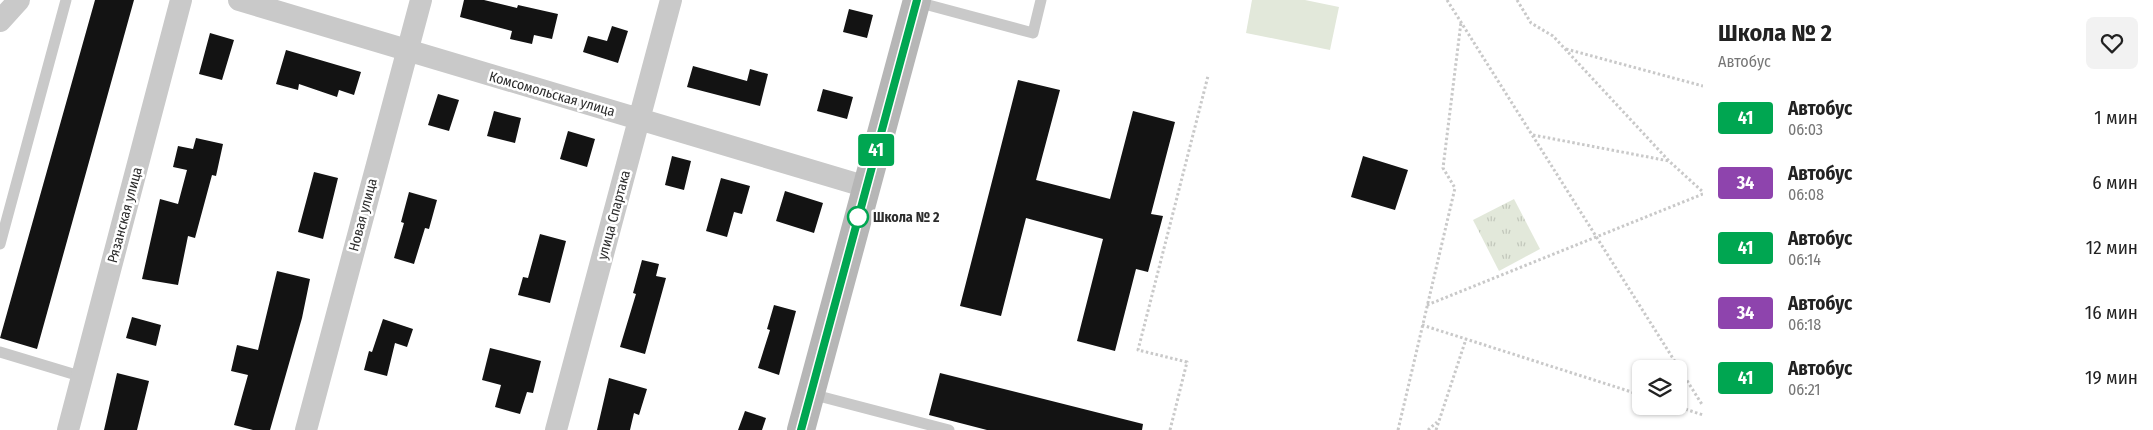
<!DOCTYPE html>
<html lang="ru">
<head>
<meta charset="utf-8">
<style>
	body { margin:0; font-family:"Fira Sans Condensed",sans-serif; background:#f2f2f2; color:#222; height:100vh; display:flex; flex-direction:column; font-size:19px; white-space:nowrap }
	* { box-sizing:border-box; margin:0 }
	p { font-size:16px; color:#767676 }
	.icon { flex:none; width:28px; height:28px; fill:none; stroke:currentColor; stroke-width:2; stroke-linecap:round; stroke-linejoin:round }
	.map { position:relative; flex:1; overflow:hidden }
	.side { display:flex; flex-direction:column; background:#fff; width:450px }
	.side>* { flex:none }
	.badge { padding:0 10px; border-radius:4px; font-size:18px; line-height:32px }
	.buttons { position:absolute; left:1632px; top:360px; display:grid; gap:10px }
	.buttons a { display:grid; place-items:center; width:55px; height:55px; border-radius:8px; background:#fff; box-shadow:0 1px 4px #0004; font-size:25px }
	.map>.badge { position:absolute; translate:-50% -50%; box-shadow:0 0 0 2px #fff }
	.round { display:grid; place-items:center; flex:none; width:52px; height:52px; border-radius:8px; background:#f2f2f2 }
	.overview { display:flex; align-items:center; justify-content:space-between; height:85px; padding:0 15px }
	h1 { font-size:24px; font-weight:700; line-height:38px }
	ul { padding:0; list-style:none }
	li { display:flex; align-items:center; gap:15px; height:65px; padding:0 15px }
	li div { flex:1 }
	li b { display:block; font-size:19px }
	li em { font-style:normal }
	li .badge { min-width:55px; font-weight:700; text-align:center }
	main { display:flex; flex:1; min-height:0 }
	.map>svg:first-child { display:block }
	.grass { fill:#e2e8da }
	.park { fill:url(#park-tufts) }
	.building { fill:#131313 }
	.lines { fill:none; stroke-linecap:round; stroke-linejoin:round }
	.path { stroke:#c9c9c9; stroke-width:3; stroke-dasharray:2.5 2.5; stroke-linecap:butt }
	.service { stroke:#c9c9c9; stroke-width:11 }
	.minor { stroke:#c9c9c9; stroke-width:22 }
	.secondary { stroke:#b6b6b6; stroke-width:28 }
	.line-casing { stroke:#fff; stroke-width:11 }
	.line { stroke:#00a651; stroke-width:8 }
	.stop-dot { fill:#fff; stroke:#00a651; stroke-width:2.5 }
	.labels { text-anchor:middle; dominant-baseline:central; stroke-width:5; stroke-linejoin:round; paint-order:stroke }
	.street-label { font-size:14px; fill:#2c2c2c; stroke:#fff }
	.stop-label { font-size:14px; font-weight:bold; fill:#2c2c2c; stroke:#fff; text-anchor:start }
</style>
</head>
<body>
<main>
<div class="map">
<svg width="1703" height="430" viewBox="0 0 1703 430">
	<defs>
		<pattern id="park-tufts" width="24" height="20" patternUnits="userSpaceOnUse" patternTransform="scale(1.25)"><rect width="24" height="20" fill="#e2e8da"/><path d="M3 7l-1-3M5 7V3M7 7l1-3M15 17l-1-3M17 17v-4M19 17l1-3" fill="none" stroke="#c2c7bb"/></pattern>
	</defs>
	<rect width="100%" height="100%" fill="#fff"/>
	<!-- grass -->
	<path class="grass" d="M1252 0H1305L1339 7 1330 50 1246 33Z"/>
	<!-- park -->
	<path class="park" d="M1514 199 1540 249 1499 271 1473 220Z"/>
	<!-- building -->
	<path class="building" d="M95 0H134L37 349 0 338Z
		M464 0H484L517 8 518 5 558 14 552 39 534 35 532 44 510 39 512 31 460 17Z
		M849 9 873 15 867 38 843 32Z
		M612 26 628 31 618 63 583 52 588 36 607 41Z
		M210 33 234 40 222 80 199 74Z
		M286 50 361 72 354 95 339 90 337 97 299 84 298 90 276 84Z
		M693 66 747 81 750 69 768 74 760 106 687 87Z
		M1018 80 1060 90 1036 180 1110 199 1133 111 1175 122 1151 214 1163 216 1148 272 1136 269 1115 351 1077 341 1103 239 1026 218 1001 316 960 306Z
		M823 89 853 97 847 119 817 111Z
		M438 94 459 100 449 131 428 125Z
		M494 111 521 118 515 143 487 136Z
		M568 131 595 139 587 167 560 159Z
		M196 138 223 144 216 176 212 175 195 238 188 236 178 285 142 279 160 199 178 204 187 170 173 167 178 146 193 149Z
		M672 156 691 161 684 190 665 185Z
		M1363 156 1408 170 1395 210 1351 197Z
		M314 172 338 178 323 239 298 232Z
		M721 178 750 186 742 214 734 212 727 237 706 231Z
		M785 191 823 203 814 233 776 221Z
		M409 192 437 200 429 229 425 228 414 264 394 258 404 223 401 222Z
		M540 234 566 241 550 303 518 295 523 277 528 278Z
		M642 260 659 264 656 276 666 278 645 354 620 347 636 294 633 293Z
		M277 271 310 279 302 318 270 430H253L234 425 248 375 231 371 237 345 258 350Z
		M774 305 796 311 779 375 758 368 770 330 767 329Z
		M132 317 161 325 156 346 126 338Z
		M383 319 413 329 407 347 395 343 387 376 364 370 369 351 372 352Z
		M490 348 541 361 533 393 527 392 520 414 495 407 501 385 482 380Z
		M117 373 149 381 137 430H104Z
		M940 373 1143 424 1142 430H987L929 415Z
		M609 378 647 389 639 415 634 413 630 430H597Z
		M745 411 766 418 762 430H738Z"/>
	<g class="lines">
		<!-- path -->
		<path class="path" d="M1447 0 1703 406
			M1517 0 1531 23 1553 36 1669 161 1703 192
			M1566 49 1703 86
			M1533 135 1669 161
			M1427 305 1703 194
			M1422 325 1641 395
			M1676 406 1703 415
			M1170 430 1187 362 1138 350 1208 76
			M1398 430 1455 188 1443 168 1461 22
			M1428 430 1437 422
			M1436 430 1466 339"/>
		<!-- service -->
		<path class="service" d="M917 2 1033 33 1041 0
			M0 244 66 0
			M0 352 83 377
			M811 394 949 430"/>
		<!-- minor -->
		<path class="minor" d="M239 0 867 187
			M0 21 19 0
			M68 430 181 0
			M306 430 421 0
			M556 430 671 0"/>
		<!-- secondary -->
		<path class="secondary" d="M801 430 917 0"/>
	</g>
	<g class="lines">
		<!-- line casing -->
		<g class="line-casing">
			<path id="line" d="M801 430 917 0"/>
		</g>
		<!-- line -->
		<use href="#line" class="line"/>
	</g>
	<!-- markers -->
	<circle class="stop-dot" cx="858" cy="217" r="10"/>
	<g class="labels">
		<!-- street labels -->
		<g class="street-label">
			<text transform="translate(552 94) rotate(16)">Комсомольская улица</text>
			<text transform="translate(125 215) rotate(-75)">Рязанская улица</text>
			<text transform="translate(363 215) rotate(-75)">Новая улица</text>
			<text transform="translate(614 215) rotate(-75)">улица Спартака</text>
		</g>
		<!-- stop labels -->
		<g class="stop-label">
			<text x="873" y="217">Школа № 2</text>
		</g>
	</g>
</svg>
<div class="buttons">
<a><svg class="icon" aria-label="layers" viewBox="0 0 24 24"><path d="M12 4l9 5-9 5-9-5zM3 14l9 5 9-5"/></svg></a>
</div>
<b class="badge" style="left:876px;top:150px;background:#00a651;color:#fff">41</b>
</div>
<section class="side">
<div class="overview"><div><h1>Школа № 2</h1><p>Автобус</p></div><a class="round"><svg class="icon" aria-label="heart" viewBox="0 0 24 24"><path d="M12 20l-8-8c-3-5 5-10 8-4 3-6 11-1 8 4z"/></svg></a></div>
<ul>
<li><span class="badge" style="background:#00a651;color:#fff">41</span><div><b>Автобус</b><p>06:03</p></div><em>1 мин</em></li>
<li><span class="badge" style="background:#8e44ad;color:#fff">34</span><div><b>Автобус</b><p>06:08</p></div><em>6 мин</em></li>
<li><span class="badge" style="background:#00a651;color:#fff">41</span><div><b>Автобус</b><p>06:14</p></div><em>12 мин</em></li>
<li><span class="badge" style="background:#8e44ad;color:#fff">34</span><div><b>Автобус</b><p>06:18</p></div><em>16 мин</em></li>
<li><span class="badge" style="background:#00a651;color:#fff">41</span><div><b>Автобус</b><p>06:21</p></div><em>19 мин</em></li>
</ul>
</section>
</main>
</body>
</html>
